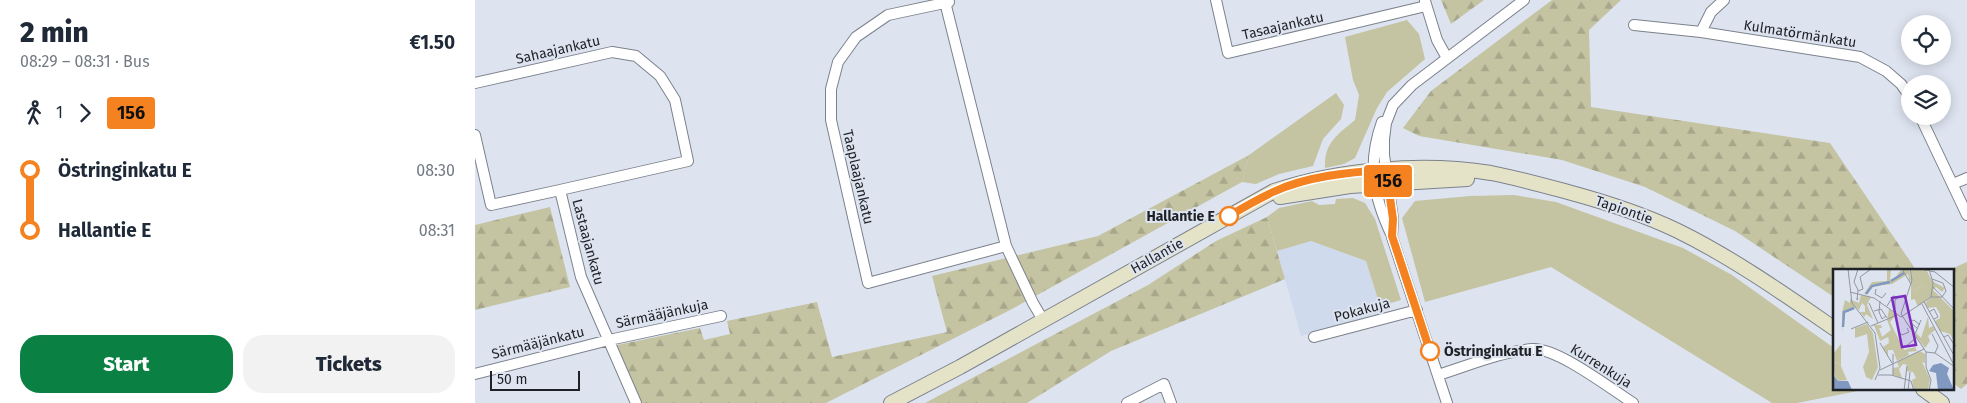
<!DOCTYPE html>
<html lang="en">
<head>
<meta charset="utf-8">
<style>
	body { margin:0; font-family:"Fira Sans",sans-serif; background:#f2f2f3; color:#1f2937; height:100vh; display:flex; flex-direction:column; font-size:19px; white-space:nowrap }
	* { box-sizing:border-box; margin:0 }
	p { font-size:16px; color:#747a83 }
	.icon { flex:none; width:28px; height:28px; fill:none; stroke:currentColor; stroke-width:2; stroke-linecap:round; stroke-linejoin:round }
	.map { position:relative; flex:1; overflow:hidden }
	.drawer { display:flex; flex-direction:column; background:#fff; width:475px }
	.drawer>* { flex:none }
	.badge { padding:0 10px; border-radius:4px; font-size:18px; line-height:32px }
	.buttons { position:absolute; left:1426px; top:15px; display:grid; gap:10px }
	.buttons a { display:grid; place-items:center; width:50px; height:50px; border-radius:50%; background:#fff; box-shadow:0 2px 12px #0003; font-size:25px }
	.scale { position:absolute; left:15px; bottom:12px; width:90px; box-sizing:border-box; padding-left:5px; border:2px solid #1e2125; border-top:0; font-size:14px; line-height:18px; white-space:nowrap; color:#1e2125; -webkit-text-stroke:4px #dde4f0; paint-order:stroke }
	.map>.badge { position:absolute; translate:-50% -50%; box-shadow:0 0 0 2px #fff }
	.legs { display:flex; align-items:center; gap:8px; height:55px; padding:0 20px; font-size:16px }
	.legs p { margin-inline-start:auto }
	.headline { display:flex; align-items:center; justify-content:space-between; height:85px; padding:0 20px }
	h1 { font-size:28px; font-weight:800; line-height:38px }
	.cta { display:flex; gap:10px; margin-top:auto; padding:10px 20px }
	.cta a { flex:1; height:58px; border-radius:20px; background:#0b8043; color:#fff; font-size:20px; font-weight:800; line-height:58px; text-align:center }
	.cta a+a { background:#f2f2f3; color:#1f2937 }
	ul { padding:0 20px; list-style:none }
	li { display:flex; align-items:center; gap:18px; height:60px; font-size:19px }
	li i { display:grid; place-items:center; width:8px; height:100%; margin:0 6px; background:currentColor }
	li i::after { content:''; width:12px; height:12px; margin:-6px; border:4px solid; border-radius:50%; background:#fff }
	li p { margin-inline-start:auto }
	li:first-child i { background:linear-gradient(#0000 50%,currentColor 0) }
	li:last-child i { background:linear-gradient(currentColor 50%,#0000 0) }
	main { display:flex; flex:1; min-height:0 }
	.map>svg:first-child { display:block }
	.built { fill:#d0daed }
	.grass { fill:#c4c3a2 }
	.forest { fill:url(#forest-firs) }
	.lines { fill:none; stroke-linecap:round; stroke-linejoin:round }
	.street-casing { stroke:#7c828c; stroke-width:12 }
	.secondary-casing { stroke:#7c828c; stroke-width:16 }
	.street { stroke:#fff; stroke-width:10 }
	.secondary { stroke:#e4e3c8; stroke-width:14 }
	.line-1-casing { stroke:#fff; stroke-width:11 }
	.line-1 { stroke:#f58220; stroke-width:8 }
	.stop-1-dot { fill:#fff; stroke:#f58220; stroke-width:2.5 }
	.labels { text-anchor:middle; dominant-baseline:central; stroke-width:4; stroke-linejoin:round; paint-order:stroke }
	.street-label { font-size:14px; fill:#1e2125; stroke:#dde4f0 }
	.stop-label { font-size:14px; font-weight:bold; fill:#1e2125; stroke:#dde4f0; text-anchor:end }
	.inset-river { fill:none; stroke:#8198c1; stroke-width:2.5 }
	.inset-road { fill:none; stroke:#91969f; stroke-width:1 }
	.view { fill:#7b2cbf; fill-opacity:0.15; stroke:#7b2cbf; stroke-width:2.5 }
	.inset-edge { fill:none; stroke:#1e2125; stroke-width:2.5 }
</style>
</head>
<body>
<main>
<section class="drawer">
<div class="headline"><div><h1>2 min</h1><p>08:29 – 08:31 · Bus</p></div><b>€1.50</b></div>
<div class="legs"><svg class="icon" aria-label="walk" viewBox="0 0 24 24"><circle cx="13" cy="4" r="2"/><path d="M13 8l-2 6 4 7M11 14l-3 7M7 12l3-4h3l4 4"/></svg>1<svg class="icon" aria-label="forward" viewBox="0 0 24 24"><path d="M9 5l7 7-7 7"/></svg><b class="badge" style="background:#f58220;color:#111">156</b></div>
<ul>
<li><i style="color:#f58220"></i><b>Östringinkatu E</b><p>08:30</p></li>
<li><i style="color:#f58220"></i><b>Hallantie E</b><p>08:31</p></li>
</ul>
<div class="cta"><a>Start</a><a>Tickets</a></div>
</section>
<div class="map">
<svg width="1492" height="403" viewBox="0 0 1492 403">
	<defs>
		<pattern id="forest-firs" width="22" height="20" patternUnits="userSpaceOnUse" patternTransform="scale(1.25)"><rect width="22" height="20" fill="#c4c3a2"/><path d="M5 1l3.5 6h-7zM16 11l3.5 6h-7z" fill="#a8a78b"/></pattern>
	</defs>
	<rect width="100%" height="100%" fill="#dde4f0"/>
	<!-- built -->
	<path class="built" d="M836 241 891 261 907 314 826 336 802 251Z"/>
	<!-- grass -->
	<path class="grass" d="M932 20 944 34 950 59 912 92 902 108 880 158 869 164 850 168C849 143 862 135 880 120L884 95 878 80 870 37Z
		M861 93 869 105 866 119 848 139 838 166 804 174 781 184 767 182 774 155Z
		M1039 195 1081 202 1208 248 1257 275 1359 348 1360 389H1393L1322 403H1297L1076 267 950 302 927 218 940 201 995 196Z
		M878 198 890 203 900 219 926 300 905 306 891 261 836 241 802 251 792 217 804 208 837 201 844 205 860 204 861 199Z"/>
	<!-- forest -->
	<path class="forest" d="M966 0H1009L976 24Z
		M1077 0H1146L1114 30 1116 107 1355 143 1441 270H1360L1359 297 1260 231 1170 187 1087 160 944 136 928 128 956 91Z
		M774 155 767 182 537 309 351 403H167L142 345 225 328 229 340 255 334 252 321 342 302 357 357 472 332 457 276 623 236Z
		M75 207 95 287 0 310V225Z
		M792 217 810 279 636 351 552 403H450L673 285 741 241Z
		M1492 262V384L1486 389 1478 383V270H1474Z"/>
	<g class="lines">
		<!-- street casing -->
		<g class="street-casing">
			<path id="street" d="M741 0 753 53 951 6
				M950 1 962 40 972 58
				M470 2 531 246 558 303 568 320
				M474 2 413 15 381 37 363 62 356 89V120L393 283 531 246
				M1159 25 1226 32 1385 57 1411 71 1426 84 1435 97
				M1226 32 1236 12 1249 0
				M0 83 137 52 161 56 185 76 200 100 213 161 85 190
				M1445 116 1492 215
				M907 122C892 164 898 196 917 236
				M0 135 16 205 85 190 106 277 161 403
				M1478 184 1492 178
				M839 337 942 310
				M0 374 134 340 246 316
				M963 375C992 366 1028 351 1058 349 1083 348 1136 389 1158 403
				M652 403 689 384 696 403
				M972 403 917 237 918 219 909 155V139L911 123 918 105 937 85 1049 0"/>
		</g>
		<!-- secondary casing -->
		<g class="secondary-casing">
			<path id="secondary" d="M805 197 875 186 992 179
				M1448 389 1467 403
				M416 403 485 367 799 191C865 169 946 162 1016 173 1042 178 1067 185 1093 192 1130 202 1168 214 1203 231 1258 258 1309 294 1360 329"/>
		</g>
		<!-- street -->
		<use href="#street" class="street"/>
		<!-- secondary -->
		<use href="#secondary" class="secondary"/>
	</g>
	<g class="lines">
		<!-- line-1 casing -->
		<g class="line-1-casing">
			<path id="line-1" d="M754 216C769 207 783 199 798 192 832 176 875 172 911 170L918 219 917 236 955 351"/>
		</g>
		<!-- line-1 -->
		<use href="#line-1" class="line-1"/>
	</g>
	<!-- markers -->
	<g class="stop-1-dot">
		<circle cx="754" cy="216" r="9"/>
		<circle cx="955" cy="351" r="9"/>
	</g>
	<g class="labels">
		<!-- street labels -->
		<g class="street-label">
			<text transform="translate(808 26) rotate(-13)">Tasaajankatu</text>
			<text transform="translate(1325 34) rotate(9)">Kulmatörmänkatu</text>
			<text transform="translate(83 50) rotate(-13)">Sahaajankatu</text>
			<text transform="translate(383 177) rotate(77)">Taaplaajankatu</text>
			<text transform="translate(1149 210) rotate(19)">Tapiontie</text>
			<text transform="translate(113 242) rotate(75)">Lastaajankatu</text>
			<text transform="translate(682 256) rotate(-29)">Hallantie</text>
			<text transform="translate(887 310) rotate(-15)">Pokakuja</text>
			<text transform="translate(187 314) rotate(-12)">Särmääjänkuja</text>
			<text transform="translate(63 343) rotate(-14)">Särmääjänkatu</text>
			<text transform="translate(1126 366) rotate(32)">Kurrenkuja</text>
		</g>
		<!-- stop labels -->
		<g class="stop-label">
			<text x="740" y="216">Hallantie E</text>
			<text x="969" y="351" text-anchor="start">Östringinkatu E</text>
		</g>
	</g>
	<!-- overview -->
	<g transform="translate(1358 269)">
		<rect width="121" height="121" fill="#dde4f0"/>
		<path d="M17 29 22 40 11 44 9 63V43L12 31 17 34ZM0 93 6 94 14 111 5 112 2 108Z" fill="#c4c3a2"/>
		<path d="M54 0H58L57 11 63 8 67 2 76 0 78 10 77 14 75 5 59 15 39 17 34 25H31L39 13 54 12ZM78 0H93L99 12 112 19 109 23 103 18 100 21 121 42V72L117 65 107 62 102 52 107 49V45L103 38 95 39 92 34 97 29 89 16 80 22 87 36H84L82 30 78 31ZM28 26 38 28 34 36 40 50 33 45 31 48 27 43H32V37L29 34 26 41 20 36 18 31 26 34ZM56 40 63 46 57 53 71 81 82 78 84 82 75 83 76 86 64 92 60 81H55V87L50 78 56 74 55 70 57 73 55 68 47 72 41 56H48L49 59H46L49 68 58 61 54 51ZM95 48 96 59 100 57 102 61 95 67 97 72 92 79 71 51 88 69ZM34 55 40 64 45 98 39 111 33 108 30 98 36 83 34 65 22 69V59ZM8 75V97L14 111 6 94 0 93 1 84ZM87 82 92 85V94L89 93 97 110 95 121H81L79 111 83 109 80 103 73 102 74 96 70 95 66 100 69 109 60 106V99L66 98 64 93Z" fill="#c4c3a2"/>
		<path d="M89 16 97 28 87 36 79 27 80 22Z" fill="#c4c3a2"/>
		<path d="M108 94 116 99 114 105 121 121H105L103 104 96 102 100 96ZM0 106 5 112H15L19 121H0Z" fill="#8198c1"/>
		<path class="inset-river" d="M58 12 71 4M33 25 39 17 57 13M10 58 11 43 21 39"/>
		<path class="inset-road" d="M15 0 19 34 42 64 47 99 42 111M69 0 78 15M77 0 79 11 68 45 93 83V98L98 111 96 122M88 0 102 3 122 19M96 0 100 14 98 28M100 18 122 41M43 20 42 25 49 29 53 24M25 22 30 20 27 8 38 0M17 23 41 29 68 48 98 28H109L113 22 110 14 99 10M25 29 24 31 25 21 21 13 25 0M47 32 46 43 49 50 53 47M91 33 122 88M36 34 45 54M89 35 121 96M54 37 60 27 65 28M62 40V31L67 27M41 42 48 40 54 49M96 43 101 40 105 48 101 50M38 57 64 46M18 60 35 53M85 60 77 53 81 51 87 56M66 63 69 66 76 63 74 59M82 65 88 51M99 65 105 77 102 84M111 68 115 66 122 77M47 74 59 94M72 78 84 68M93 83 102 84 122 98M47 101 91 80M45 106H58L78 112 81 122M60 106V85M71 122 74 97M75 122 77 103"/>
		<path class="view" d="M72 27 83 76 69 78 59 29Z"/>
		<rect width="121" height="121" class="inset-edge"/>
	</g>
</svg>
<div class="buttons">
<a><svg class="icon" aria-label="locate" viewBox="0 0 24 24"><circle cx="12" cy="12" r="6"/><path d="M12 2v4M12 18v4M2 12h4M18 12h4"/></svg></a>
<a><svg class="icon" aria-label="layers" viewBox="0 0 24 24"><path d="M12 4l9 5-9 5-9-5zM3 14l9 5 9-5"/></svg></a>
</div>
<div class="scale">50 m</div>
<b class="badge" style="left:913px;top:181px;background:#f58220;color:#111">156</b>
</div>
</main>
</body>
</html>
